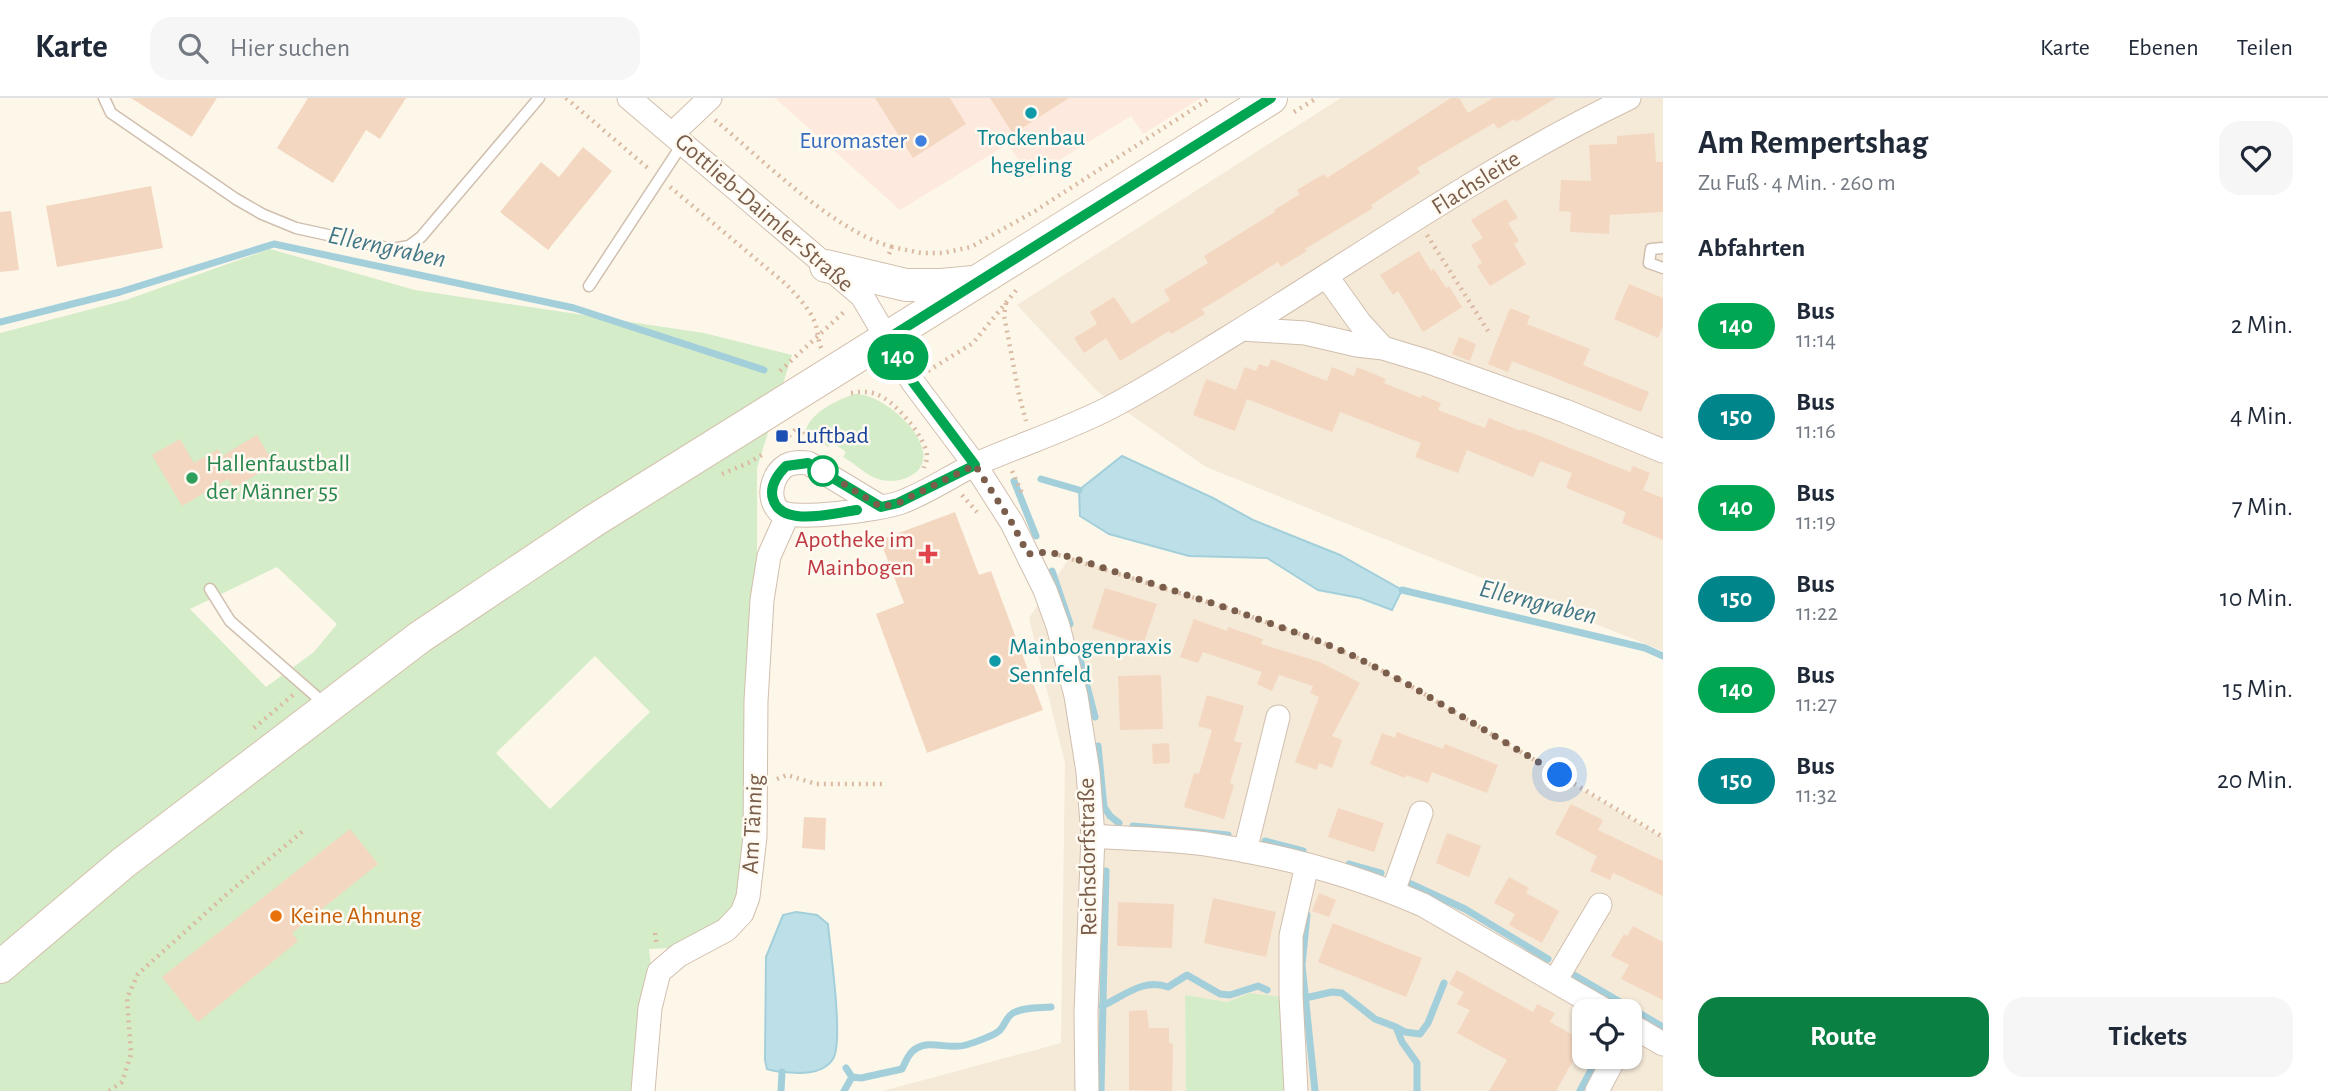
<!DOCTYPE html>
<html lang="de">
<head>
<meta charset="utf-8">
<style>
	body { margin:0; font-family:"Alegreya Sans",sans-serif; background:#f6f6f7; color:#1f2937; height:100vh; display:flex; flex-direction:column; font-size:26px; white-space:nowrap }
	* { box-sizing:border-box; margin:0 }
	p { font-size:23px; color:#747a83 }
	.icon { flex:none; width:38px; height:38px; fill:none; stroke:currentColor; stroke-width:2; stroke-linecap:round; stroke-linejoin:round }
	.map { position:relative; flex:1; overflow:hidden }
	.drawer { display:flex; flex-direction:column; background:#fff; width:665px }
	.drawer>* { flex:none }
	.badge { padding:0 14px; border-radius:23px; font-size:24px; line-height:46px }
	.controls { position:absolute; left:1572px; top:901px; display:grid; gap:14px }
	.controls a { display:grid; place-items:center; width:70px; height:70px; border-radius:14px; background:#fff; box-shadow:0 2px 5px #0004; font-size:35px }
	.you { position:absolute; width:35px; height:35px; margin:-18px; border:5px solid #fff; border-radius:50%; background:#1a73e8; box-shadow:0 0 0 10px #1a73e833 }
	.map>.badge { position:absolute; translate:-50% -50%; box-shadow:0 0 0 4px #fff }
	h2 { padding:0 35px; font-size:26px; line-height:63px }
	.round { display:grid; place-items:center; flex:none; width:74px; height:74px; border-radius:21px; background:#f6f6f7 }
	.head { display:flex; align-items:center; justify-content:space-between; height:119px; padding:0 35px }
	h1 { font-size:33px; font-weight:700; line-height:52px }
	.action { display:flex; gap:14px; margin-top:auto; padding:14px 35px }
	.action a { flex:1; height:80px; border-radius:21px; background:#0b8043; color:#fff; font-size:28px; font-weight:700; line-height:80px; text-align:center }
	.action a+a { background:#f6f6f7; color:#1f2937 }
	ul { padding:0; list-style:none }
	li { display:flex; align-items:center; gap:21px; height:91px; padding:0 35px }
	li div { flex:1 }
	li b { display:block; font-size:26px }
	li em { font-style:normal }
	li .badge { min-width:77px; font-weight:700; text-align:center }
	header { display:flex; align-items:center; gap:42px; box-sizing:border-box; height:98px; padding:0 35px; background:#fff; border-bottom:2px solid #e0e1e3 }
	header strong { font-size:33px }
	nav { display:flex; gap:38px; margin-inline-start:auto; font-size:24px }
	.search { width:490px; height:63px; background:#f6f6f7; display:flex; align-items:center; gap:18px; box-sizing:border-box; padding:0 24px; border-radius:21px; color:#747a83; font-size:26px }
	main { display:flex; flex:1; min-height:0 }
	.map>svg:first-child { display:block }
	.residential { fill:#f5e9d8; fill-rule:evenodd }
	.commercial { fill:#fee9de }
	.green { fill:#d4ecc7; fill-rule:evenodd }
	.water { fill:#bde0e8; stroke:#a3cfdb; stroke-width:2 }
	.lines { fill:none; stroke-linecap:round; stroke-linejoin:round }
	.stream { stroke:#a3cfdb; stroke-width:7 }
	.building { fill:#f4d7c1 }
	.lane-casing { stroke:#d1bfae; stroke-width:13 }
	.street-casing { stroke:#d1bfae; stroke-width:25 }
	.secondary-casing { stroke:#d4c0ac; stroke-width:34 }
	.path { stroke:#dabaa3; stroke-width:4.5; stroke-dasharray:2 5; stroke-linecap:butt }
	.lane { stroke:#fff; stroke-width:10 }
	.street { stroke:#fff; stroke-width:23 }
	.secondary { stroke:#fff; stroke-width:32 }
	.line-casing { stroke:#fff; stroke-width:16 }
	.line { stroke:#00a651; stroke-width:10 }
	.walk { stroke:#7a5e4b; stroke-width:7; stroke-dasharray:0 12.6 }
	.culture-dot { fill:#0f9aa8; stroke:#fffaf1; stroke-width:2.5 }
	.shop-dot { fill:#3f7fe0; stroke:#fffaf1; stroke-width:2.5 }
	.transit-dot { fill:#1a4fb4; stroke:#fffaf1; stroke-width:2.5 }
	.stop-dot { fill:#fff; stroke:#00a651; stroke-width:3.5 }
	.leisure-dot { fill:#2e9e5b; stroke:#fffaf1; stroke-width:2.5 }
	.health-dot { fill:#e0444e; stroke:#fffaf1; stroke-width:2.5 }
	.food-dot { fill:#e8710a; stroke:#fffaf1; stroke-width:2.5 }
	.labels { text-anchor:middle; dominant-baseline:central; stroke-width:5; stroke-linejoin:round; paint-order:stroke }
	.culture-label { font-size:24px; fill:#0d838f; stroke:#fffaf1 }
	.shop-label { font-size:24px; fill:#366cbe; stroke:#fffaf1; text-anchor:end }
	.street-label { font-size:24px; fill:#7a5e4b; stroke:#fffaf1 }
	.transit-label { font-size:24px; fill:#164399; stroke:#fffaf1; text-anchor:start }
	.leisure-label { font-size:24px; fill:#27864d; stroke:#fffaf1; text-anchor:start }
	.health-label { font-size:24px; fill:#be3a42; stroke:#fffaf1; text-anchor:end }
	.food-label { font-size:24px; fill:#c56008; stroke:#fffaf1; text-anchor:start }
	.water-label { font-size:26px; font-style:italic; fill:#417787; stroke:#fffaf1 }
</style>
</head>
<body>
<header>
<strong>Karte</strong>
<div class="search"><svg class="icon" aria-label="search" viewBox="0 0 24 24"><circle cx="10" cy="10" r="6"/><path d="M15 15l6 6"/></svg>Hier suchen</div>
<nav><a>Karte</a><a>Ebenen</a><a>Teilen</a></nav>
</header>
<main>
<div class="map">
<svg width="1663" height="993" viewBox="0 0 1663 993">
	<rect width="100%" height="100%" fill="#fdf7ea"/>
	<!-- residential -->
	<path class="residential" d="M1341 0H1663V553L1206 369 1098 294 1017 207Z
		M1070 459 1227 511 1314 541 1356 559 1411 589 1663 740V993H1295L1249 895 1228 904 1185 897 1186 993H883L1061 945 1065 665 1029 520ZM1584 914H1629V959H1584Z"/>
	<!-- commercial -->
	<path class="commercial" d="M775 0H1201L1143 36 1131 18 1030 80 1008 46 900 112Z"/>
	<!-- green -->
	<path class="green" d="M270 151 415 192 704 235 792 257 757 370V516L744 786 731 815 718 827 672 850 649 851 652 876 636 993H0V235L126 202ZM277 469 337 526 314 554 266 589 190 511ZM595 558 650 614 550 711 496 655Z
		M855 296C889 295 955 361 906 380 896 384 886 384 875 380 864 375 854 365 843 359L846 354 832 344 828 349 806 333C809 315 839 301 855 296Z
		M1249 895 1290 900 1295 993H1186L1185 897 1228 904Z"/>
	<!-- water -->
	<path class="water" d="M1122 358 1213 400 1253 422 1340 457 1402 492 1392 512 1360 500 1318 492 1267 460 1189 458 1109 436 1080 418 1079 392Z
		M796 814 817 817 828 826C830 850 844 944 833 961 826 972 812 975 799 975 788 974 778 975 767 971L765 962 766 859 783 817Z"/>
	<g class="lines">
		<!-- stream -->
		<path class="stream" d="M0 224 120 194 274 146 574 210 764 272
			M1041 381 1079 392
			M1014 383 1036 438
			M1052 473 1070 526
			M1402 492 1645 550 1663 558
			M1079 557 1095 619
			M1098 648 1104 709 1110 718 1119 725
			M1133 728 1228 737
			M1265 743 1303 753
			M1349 766 1381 775
			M1411 786 1465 811 1548 861
			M1307 817 1302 867 1315 993
			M1574 877 1663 929
			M1305 900 1332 894 1342 895 1375 921 1396 929 1402 944 1417 965V993
			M1102 908C1124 898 1143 880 1168 889L1187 877 1220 896 1230 897 1258 888 1267 892
			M1396 929 1405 934 1420 936 1428 925 1444 885
			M846 970 852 979
			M852 979 861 980 902 971C906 963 909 954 917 950 931 942 950 952 966 947 973 945 996 937 1000 932 1005 927 1006 919 1013 915 1024 909 1039 910 1051 909
			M781 993 782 974
			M844 993 852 979
			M1101 993 1106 773
			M1580 993 1598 959"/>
	</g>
	<!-- building -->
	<path class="building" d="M131 0H217L192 39Z
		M308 0H406L380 41 366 32 333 85 277 50Z
		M875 0H950L966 26 913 60Z
		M990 0H1069L1013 36Z
		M1451 0H1459L1468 15 1493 0H1556L1516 24 1514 21 1498 31 1494 25 1417 70 1420 75 1371 107 1373 110 1305 151 1307 153 1281 169 1278 164 1219 201 1202 211 1205 216 1171 236 1169 233 1120 263 1106 240 1084 255 1074 240 1097 226 1090 214 1114 199 1132 226 1170 202 1164 192 1208 165 1204 158 1275 114 1274 112 1300 96 1297 92 1324 76 1327 80Z
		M1654 35 1656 64H1663V114L1610 117 1609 136 1570 134 1571 114 1559 113 1561 82 1591 83 1589 47 1617 46V38Z
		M583 49 612 73 548 152 500 114 541 64 559 79Z
		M151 88 163 150 57 169 46 108Z
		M1506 101 1518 120 1508 125 1519 143 1514 146 1526 166 1490 188 1477 168 1482 165 1471 147 1483 140 1471 122Z
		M11 113 19 172 0 174V114Z
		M1419 153 1431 173 1434 171 1446 190 1449 188 1462 209 1423 234 1398 193 1393 197 1380 177Z
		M1629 186 1663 200V228L1658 240 1614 221Z
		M1510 210 1530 218 1527 226 1590 251 1583 267 1649 294 1641 314 1512 263 1508 274 1488 266Z
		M1459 239 1476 246 1470 263 1452 256Z
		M1271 261 1327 283 1332 269 1354 278 1357 269 1386 281 1384 285 1421 300 1422 297 1441 305 1438 312 1485 330 1489 320 1521 333 1522 331 1630 374 1633 368 1650 375 1643 392 1663 400V442L1622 425 1626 414 1566 390 1572 375 1540 363 1533 379 1467 352 1458 375 1415 359 1421 345 1340 314 1332 334 1247 301 1235 333 1193 317 1206 281 1236 292 1245 269 1256 273 1259 266 1268 269Z
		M257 337 274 366 234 390 228 381 182 408 152 357 180 341 194 365 218 351 222 358Z
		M955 414 979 477 991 473 1043 612 927 655 876 516 904 505 880 442Z
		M1105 490 1157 506 1143 547 1092 530Z
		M1194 521 1227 533 1228 529 1263 541 1261 546 1320 564 1360 585 1332 638 1342 642 1332 670 1319 665 1317 672 1295 664 1319 599 1310 595 1313 588 1279 577 1272 593 1257 586 1262 574 1203 554 1198 565 1180 559Z
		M1161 577 1163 631 1120 632 1118 578Z
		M1207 597 1244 608 1234 643 1242 645 1230 685 1234 687 1224 721 1184 709 1194 675 1199 676 1212 632 1198 628Z
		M1397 634 1443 651 1445 646 1498 667 1487 695 1432 674 1428 685 1406 677 1405 680 1370 666 1382 635 1395 640Z
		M1169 645 1170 665 1153 666 1152 646Z
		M1571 706 1603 722 1598 732 1663 763V798L1613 775 1610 782 1590 773 1597 758 1555 736Z
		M1338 710 1384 725 1374 754 1328 739Z
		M804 719 826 720 825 752 802 750Z
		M350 731 378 766 292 835 298 843 198 924 162 879Z
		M1447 735 1481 748 1469 779 1436 765Z
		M1509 779 1529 790 1526 795 1559 813 1542 845 1509 827 1515 816 1494 805Z
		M1319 795 1336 802 1329 819 1312 813Z
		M1213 800 1276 814 1266 859 1204 845Z
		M1118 804 1174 806 1172 850 1117 848Z
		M1333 825 1422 860 1406 899 1318 864Z
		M1633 828 1663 844V902L1621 881 1629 867 1611 858 1624 836 1627 838Z
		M1457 872 1533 914 1537 906 1555 915 1550 924 1584 943 1556 993H1489L1507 962 1457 935 1470 912 1457 906 1464 894 1449 886Z
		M1147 912 1149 930H1169V945L1173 946 1172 993 1129 992V913Z"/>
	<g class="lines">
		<!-- lane casing -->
		<g class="lane-casing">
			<path id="lane" d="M104 0 111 15 236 101 262 116 296 130 392 151 409 148 421 139 539 0
				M1663 150 1651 151 1649 165 1663 170
				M589 188 683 45
				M210 491 230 523 326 607"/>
		</g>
		<!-- street casing -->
		<g class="street-casing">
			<path id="street" d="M629 0 862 198 912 283 975 367 1012 425 1045 492 1058 528 1076 598 1088 674 1093 738 1086 915 1087 993
				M672 36 710 0
				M1327 179 1360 225 1383 250 1429 264 1565 313 1663 353
				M1242 231 1305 235 1357 247 1383 250
				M881 409 808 365C801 364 794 364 787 367 772 376 766 400 779 413 791 424 881 411 899 405 925 396 949 379 974 367 1019 347 1067 332 1111 309 1151 288 1190 263 1229 239 1361 158 1489 67 1629 0
				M1093 738C1131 741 1169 741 1206 746 1280 757 1355 777 1423 807L1608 914
				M1245 753 1278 619
				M1393 794 1421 715
				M1555 883 1600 807
				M1629 926 1663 946
				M643 993 650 910 659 874 679 857 726 832 742 815 748 799 755 739 756 603 762 502 769 458 787 418
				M1296 993 1291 897V838L1307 767
				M1597 993 1615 959"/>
		</g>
		<!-- secondary casing -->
		<g class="secondary-casing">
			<path id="secondary" d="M826 168 906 187H941L974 184
				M0 869 123 765 420 539 595 422 1271 0"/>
		</g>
		<!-- path -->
		<path class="path" d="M566 0 650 72
			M1294 14 1317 0
			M715 22C763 62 832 132 892 149
			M670 89 787 187C797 198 810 211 815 225 819 235 817 244 823 253
			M1427 137 1488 233
			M889 156 892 149 921 155H943L971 149 1035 113 1210 0
			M1006 205 1004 217 1019 297 1026 323
			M780 273 846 212
			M928 273 973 245 1018 190
			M851 295C863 293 873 293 884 300 899 309 927 341 927 359 927 363 925 366 924 370
			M798 329 809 344
			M784 343 797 330
			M1012 373 1023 397
			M722 376 748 365 765 355
			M962 397 977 414
			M1052 455 1227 510 1314 541 1356 559 1411 588 1663 739
			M254 630 293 597
			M777 681 787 677 816 686H882
			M655 835 657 849
			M109 993 122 984 131 956 127 900 138 876 227 796 303 733"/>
		<!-- lane -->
		<use href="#lane" class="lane"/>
		<!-- street -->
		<use href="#street" class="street"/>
		<!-- secondary -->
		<use href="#secondary" class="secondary"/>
	</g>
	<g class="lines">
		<!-- line casing -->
		<g class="line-casing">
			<path id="line" d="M857 412C834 415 781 430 773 401 769 388 778 376 786 368L808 365 881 409 898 405 975 367 912 283 887 241 1271 0"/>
		</g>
		<!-- line -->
		<use href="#line" class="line"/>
		<!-- walk -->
		<path class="walk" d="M823 373 881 409 898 405 975 367 1012 425 1028 456 1049 454 1070 459 1227 510 1314 541 1356 559 1411 588 1560 677"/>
	</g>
	<!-- markers -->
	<g class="culture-dot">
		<circle cx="1031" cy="15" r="7"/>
		<circle cx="995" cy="563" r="7"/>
	</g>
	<circle class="shop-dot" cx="921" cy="43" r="7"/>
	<rect class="transit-dot" x="775" y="331" width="14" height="14" rx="3.5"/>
	<circle class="stop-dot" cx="823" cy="373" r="14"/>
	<circle class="leisure-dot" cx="192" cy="380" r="7"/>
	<path class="health-dot" d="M924.5 445.5h7v7h7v7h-7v7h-7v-7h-7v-7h7z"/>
	<circle class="food-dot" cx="276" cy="818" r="7"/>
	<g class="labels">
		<!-- culture labels -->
		<g class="culture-label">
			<text x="1031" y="40">Trockenbau<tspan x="1031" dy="28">hegeling</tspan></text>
			<text x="1009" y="549" text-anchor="start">Mainbogenpraxis<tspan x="1009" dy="28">Sennfeld</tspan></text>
		</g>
		<!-- shop labels -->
		<g class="shop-label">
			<text x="907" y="43">Euromaster</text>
		</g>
		<!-- street labels -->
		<g class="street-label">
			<text transform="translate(1476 85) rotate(-32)">Flachsleite</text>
			<text transform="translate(764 115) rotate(41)">Gottlieb-Daimler-Straße</text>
			<text transform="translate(753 726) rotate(-87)">Am Tännig</text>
			<text transform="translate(1088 759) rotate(-91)">Reichsdorfstraße</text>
		</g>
		<!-- transit labels -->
		<g class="transit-label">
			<text x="796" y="338">Luftbad</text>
		</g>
		<!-- leisure labels -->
		<g class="leisure-label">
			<text x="206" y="366">Hallenfaustball<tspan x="206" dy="28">der Männer 55</tspan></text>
		</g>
		<!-- health labels -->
		<g class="health-label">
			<text x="914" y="442">Apotheke im<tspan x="914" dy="28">Mainbogen</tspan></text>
		</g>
		<!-- food labels -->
		<g class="food-label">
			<text x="290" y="818">Keine Ahnung</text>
		</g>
		<!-- water labels -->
		<g class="water-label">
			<text transform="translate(387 149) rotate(12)">Ellerngraben</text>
			<text transform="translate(1538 504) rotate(14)">Ellerngraben</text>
		</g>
	</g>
</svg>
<div class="controls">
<a><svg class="icon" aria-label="locate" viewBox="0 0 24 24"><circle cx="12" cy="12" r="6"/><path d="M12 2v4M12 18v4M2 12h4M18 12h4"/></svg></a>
</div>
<div class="you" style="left:1560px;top:677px"></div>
<b class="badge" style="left:898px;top:259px;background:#00a651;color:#fff">140</b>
</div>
<section class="drawer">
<div class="head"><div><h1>Am Rempertshag</h1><p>Zu Fuß · 4 Min. · 260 m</p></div><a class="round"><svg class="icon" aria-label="heart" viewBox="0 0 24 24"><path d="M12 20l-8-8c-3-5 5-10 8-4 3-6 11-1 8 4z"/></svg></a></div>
<h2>Abfahrten</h2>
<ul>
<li><span class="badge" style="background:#00a651;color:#fff">140</span><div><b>Bus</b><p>11:14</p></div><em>2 Min.</em></li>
<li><span class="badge" style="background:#00868a;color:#fff">150</span><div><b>Bus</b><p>11:16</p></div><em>4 Min.</em></li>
<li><span class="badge" style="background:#00a651;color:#fff">140</span><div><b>Bus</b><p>11:19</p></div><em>7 Min.</em></li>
<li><span class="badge" style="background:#00868a;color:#fff">150</span><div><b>Bus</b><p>11:22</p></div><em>10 Min.</em></li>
<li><span class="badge" style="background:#00a651;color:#fff">140</span><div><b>Bus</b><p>11:27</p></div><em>15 Min.</em></li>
<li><span class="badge" style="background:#00868a;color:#fff">150</span><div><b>Bus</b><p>11:32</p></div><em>20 Min.</em></li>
</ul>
<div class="action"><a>Route</a><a>Tickets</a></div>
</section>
</main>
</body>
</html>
